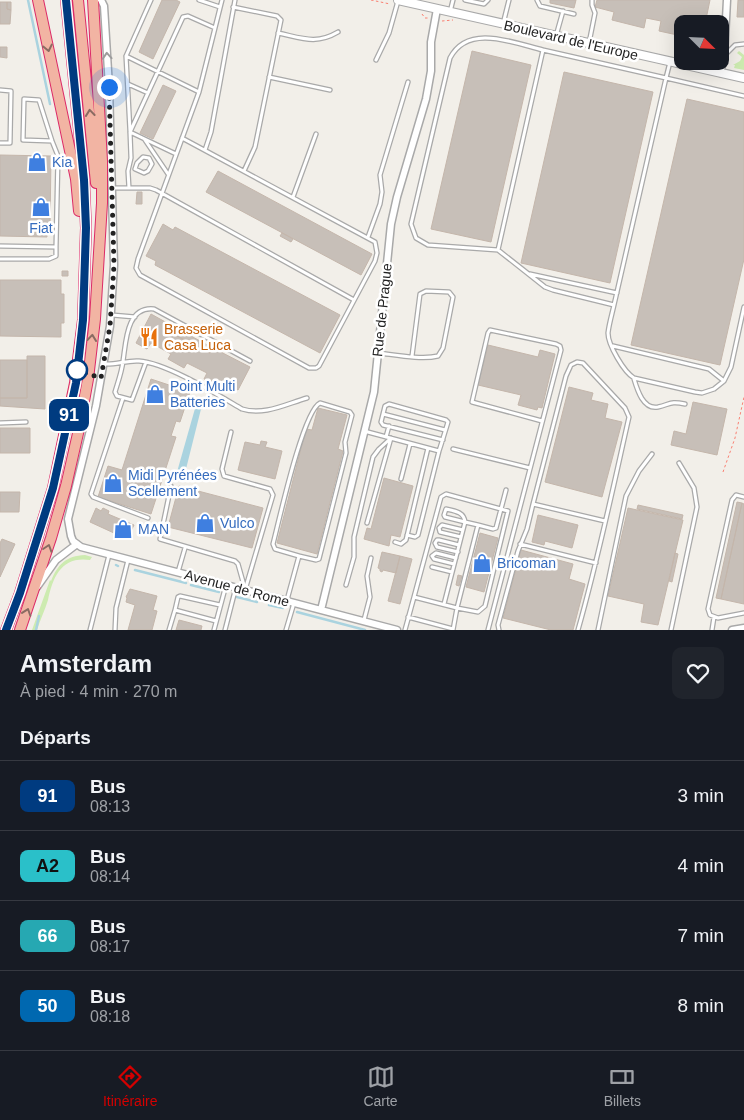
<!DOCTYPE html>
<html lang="fr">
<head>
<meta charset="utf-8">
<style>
	body { margin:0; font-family:Helvetica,sans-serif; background:#20242c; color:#f1f3f6; height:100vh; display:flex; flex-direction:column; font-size:19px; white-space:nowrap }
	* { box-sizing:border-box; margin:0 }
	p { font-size:16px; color:#9ea1a6 }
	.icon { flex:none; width:28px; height:28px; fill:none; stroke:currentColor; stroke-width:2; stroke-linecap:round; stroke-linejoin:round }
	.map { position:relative; height:630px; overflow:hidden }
	.side { display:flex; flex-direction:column; background:#171b24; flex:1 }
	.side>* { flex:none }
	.badge { padding:0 10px; border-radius:8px; font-size:18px; line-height:32px }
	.needle { width:32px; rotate:114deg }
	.tools { position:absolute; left:674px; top:15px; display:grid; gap:10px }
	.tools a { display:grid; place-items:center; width:55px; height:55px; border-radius:10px; background:#171b24; box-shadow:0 5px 20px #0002; font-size:25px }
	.you { position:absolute; width:25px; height:25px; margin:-12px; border:4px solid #fff; border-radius:50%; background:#1a73e8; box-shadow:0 0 0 8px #1a73e833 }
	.map>.badge { position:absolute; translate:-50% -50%; box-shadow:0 0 0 2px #fff }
	h2 { padding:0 20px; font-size:19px; line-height:45px }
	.round { display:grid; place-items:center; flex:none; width:52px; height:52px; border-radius:10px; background:#20242c }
	.headline { display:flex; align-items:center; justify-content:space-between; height:85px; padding:0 20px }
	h1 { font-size:24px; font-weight:600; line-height:38px }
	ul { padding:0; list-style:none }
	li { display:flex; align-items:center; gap:15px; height:70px; padding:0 20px; border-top:1px solid #363941 }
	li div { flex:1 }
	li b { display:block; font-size:19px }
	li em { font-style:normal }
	li .badge { min-width:55px; font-weight:700; text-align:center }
	.tabs { display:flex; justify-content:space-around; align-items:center; height:70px; border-top:1px solid #363941; background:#171b24; font-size:14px; color:#9ea1a6 }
	.tabs a { display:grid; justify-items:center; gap:2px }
	.tabs .on { color:#d40000 }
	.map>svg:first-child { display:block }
	.grass { fill:#cdebb0 }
	.water { fill:#aad3df }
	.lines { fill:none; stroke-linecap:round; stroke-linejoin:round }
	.stream { stroke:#aad3df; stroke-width:2.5 }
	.building { fill:#c7bfb8; stroke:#c4b6ab }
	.service-casing { stroke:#a9a9a9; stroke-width:5.5 }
	.minor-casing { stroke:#a9a9a9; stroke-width:9 }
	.tertiary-casing { stroke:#a9a9a9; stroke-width:10 }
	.trunk-casing { stroke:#dc2a67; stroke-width:12 }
	.path { stroke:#fa8072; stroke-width:1; stroke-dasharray:2.5 2.5; stroke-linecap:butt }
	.service { stroke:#fff; stroke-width:3 }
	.minor { stroke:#fff; stroke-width:6 }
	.tertiary { stroke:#fff; stroke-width:8 }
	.trunk { stroke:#f2b4a3; stroke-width:10 }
	.oneway { stroke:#8a6b62 }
	.oneway2 { stroke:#9c9c9c }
	.line-casing { stroke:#fff; stroke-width:11 }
	.line { stroke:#003b80; stroke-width:8 }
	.walk { stroke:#222; stroke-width:5; stroke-dasharray:0 9 }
	.stop-dot { fill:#fff; stroke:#003b80; stroke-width:2.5 }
	.labels { text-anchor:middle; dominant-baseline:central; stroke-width:5; stroke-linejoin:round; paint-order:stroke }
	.street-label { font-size:14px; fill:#222; stroke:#fff }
	.shop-label { font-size:14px; fill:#366cbe; stroke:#fff; text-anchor:start }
	.food-label { font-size:14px; fill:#c56008; stroke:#fff; text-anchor:start }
</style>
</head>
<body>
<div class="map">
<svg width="744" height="630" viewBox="0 0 744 630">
	<rect width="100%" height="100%" fill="#f2efe9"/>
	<!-- grass -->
	<path class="grass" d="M739 51 744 55V70L734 68 735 65H733L740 61 742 57 737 53Z
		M85 555 92 557 90 560C62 556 53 576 48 600 45 610 40 620 37 630H32L50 580 51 581C58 564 66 556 85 555Z"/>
	<!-- water -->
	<path class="water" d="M196 405 200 406 201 409 185 473 181 475 177 472Z"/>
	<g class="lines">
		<!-- stream -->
		<path class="stream" d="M28 0 50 104
			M116 565 118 566
			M135 570 186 583
			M191 585 219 592
			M237 597 257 602
			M269 605 283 608
			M297 612 365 630
			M36 630 39 616"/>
	</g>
	<!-- building -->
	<path class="building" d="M162 0H176L180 2 153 59 139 52Z
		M550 0H576L574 8 550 3Z
		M597 0H710L705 24H682V36L659 31 661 21 646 18 644 28 612 20 614 12 595 7Z
		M738 0H744V17H737Z
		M0 2H7V9L11 10 10 24H0Z
		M7 2H11V10L7 9Z
		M0 47H7V58L0 57Z
		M472 51 531 65 491 242 431 229Z
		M564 72 653 92 610 283 521 263Z
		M163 85 176 91 153 139 140 133Z
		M687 99 744 112V259L720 365 631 345Z
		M0 155 51 156 50 227 47 226V237L0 236Z
		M218 171 372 254 361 275 206 192Z
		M137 192H142V204H136Z
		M163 224 173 230 175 227 340 315 320 353 155 265 156 261 146 256Z
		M282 233 293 239 291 242 280 236Z
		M62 271H68V276H62Z
		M0 280H61V294H64V323H61V337L0 336Z
		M151 314 178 329 175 335 210 353 213 348 250 367 238 390 223 382 220 387 204 379 207 373 187 363 184 368 168 359 171 354 151 343 147 349 136 343Z
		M178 329 213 348 210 353 175 335Z
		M488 345 538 357 540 350 555 354 542 408 538 407 537 410 518 405 521 395 478 385Z
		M27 356H45V409L0 406V398H27Z
		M0 360H27V398H0Z
		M151 379 190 392 180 422 176 421 171 436 176 437 151 514 98 497 108 466 122 470Z
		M569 387 593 393 591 400 608 404 605 418 622 422 602 497 545 482Z
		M693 402 727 409 717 455 671 445 674 431 686 434Z
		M318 408 347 415 338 449 343 451 317 554 277 543 306 429 312 430Z
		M0 428H30V453H0Z
		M261 441 267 442 265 447 282 451 275 479 238 470 245 442 260 445Z
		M384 478 413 486 400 537 391 535 389 546 364 539 367 528 371 529Z
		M179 486 263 508 252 548 168 527Z
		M0 492H20L19 512H0Z
		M737 502 742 503 721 599 716 598Z
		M742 503 744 504V604L721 599Z
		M638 505 683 515 682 519 637 509Z
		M96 508 101 511 103 508 109 511 108 514 134 525 127 539 90 522Z
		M628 508 683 520 658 625 641 622 644 604 608 596Z
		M538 515 578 525 572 548 545 541 544 545 532 542Z
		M480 533 498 538 484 592 466 587Z
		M2 539 15 544 0 577V543Z
		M521 550 573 564 569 579 585 584 573 630H551L503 618Z
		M382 552 400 556 396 573 383 570 382 572 380 571V569L378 568Z
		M675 553 678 554 672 582 669 581Z
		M400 556 412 559 400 604 388 601Z
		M458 575 462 576 459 586 456 585Z
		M130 589 157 596 153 610 157 611 152 630H128L135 605 126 602 127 598 126 597Z
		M179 620 202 626 201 630H176Z"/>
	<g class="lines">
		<!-- service casing -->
		<g class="service-casing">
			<path id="service" d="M199 0 220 7
				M465 0 484 4 488 0
				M537 0 540 6 574 14
				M233 7 277 16 281 20 255 147 244 171
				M450 12 453 0
				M503 24 509 0
				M278 33C302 38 316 45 338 32
				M556 36 563 11
				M589 43 595 13 592 5V0
				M725 55 735 45 744 44
				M126 56 199 92
				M376 60 389 33 398 1
				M269 77 330 90
				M128 84 148 93
				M0 90 11 91 10 143H0
				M744 96 666 78 614 305C612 314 609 324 608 333 608 345 624 372 634 378L695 392 702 393 714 389 724 381 731 367 744 307
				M130 131 126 56 151 0
				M130 132 183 17 188 16 215 28
				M182 138 375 242 377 253 375 261 319 366 316 368H309L140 275 136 268 138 259 199 92 222 0
				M145 140 168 174
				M52 141 23 140 24 99 39 100 52 141 58 156 56 247
				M205 150 211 132 235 0
				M143 157 149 158 152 164 148 171 144 173 135 169 137 163Z
				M111 188H150L156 190 354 300
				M129 188 128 171 131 158 130 132 176 154
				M293 197 316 134
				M368 237 380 204 382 192 380 175 408 82
				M0 246 56 247V256L49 259H0
				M498 250 428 245 416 238 411 224 450 58C468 23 514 43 543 50
				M530 274 617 293
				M614 305 553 290 545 287 498 250 543 50 666 78 670 62
				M112 315 135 317
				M613 346 709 369 724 381
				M379 353C396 355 422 360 438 356L443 348 453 297 449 292 426 291 420 294 412 356
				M146 362 132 400 117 396 115 392C118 382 122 371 123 361 126 343 126 306 154 309L250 361
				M104 364C116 365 127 360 139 361 167 363 218 395 242 409 264 416 286 404 307 398
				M634 379C637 389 643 410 658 407 671 404 670 401 685 404
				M123 398 91 494 93 497 148 518
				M383 414 445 430
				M0 423 26 422
				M364 431 439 451 418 535 415 537 407 535
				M231 432 222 469 224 476 270 489 273 495 245 590
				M386 437 389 426
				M453 449 530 468
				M439 451C442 442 445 432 448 422L446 420 389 404 385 406 381 422 383 425 443 440
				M401 479 410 444
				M171 486 160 539 235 561 238 564 245 589
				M744 497 736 495 732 500 708 609 710 615 718 618 744 613
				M446 509C455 511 464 512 465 522L445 517 444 515Z
				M478 525 493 529 496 528 506 490
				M461 537 440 532 439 528 442 525 463 530
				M395 542 401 544 406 540 428 448
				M520 544 596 563
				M458 552 437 547 435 543 437 540H439L459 545
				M454 564 434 559 432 556 436 553 456 558
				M432 567 452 572
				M178 572 185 548
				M346 585 354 557V537L373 457 379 449 391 438 367 523
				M414 597 441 497 446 494 508 511 485 606 478 612 457 608 478 525 465 522 444 604
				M287 600 299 556 275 549 273 544C279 521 303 411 320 403L350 412 352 415 345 442 346 453 319 559 316 560 299 556
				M408 617 453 629
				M364 620 370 597 367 576 371 558
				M216 621 175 610 178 597 180 596 220 605
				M90 630 109 555
				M115 630 116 608 128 560
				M169 630 175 610
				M214 630 226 585
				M225 630 236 587
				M286 630 294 603
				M405 630 414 597 457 608 453 630
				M488 630 561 350 560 346 556 344 490 330 488 333 472 402 542 421
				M499 630 498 625 518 551 527 529 533 504
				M578 630C598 560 613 488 629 417L625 408 583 363 577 362 571 365 566 376 533 504 605 521
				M598 630 626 496 639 471 652 454
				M671 630 697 507 694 488 679 463
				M712 630 714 617"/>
		</g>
		<!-- minor casing -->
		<g class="minor-casing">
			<path id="minor" d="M101 0 104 6 109 87 114 265 110 326 96 406 68 519 71 536 73 541 81 547 397 630
				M720 73 724 57 727 0
				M37 587 56 560 77 544
				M321 610 374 392 391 224 397 197 426 99 431 71V42L437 9
				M732 630 744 628"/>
		</g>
		<!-- tertiary casing -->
		<g class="tertiary-casing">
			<path id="tertiary" d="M398 0 744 78"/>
		</g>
		<!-- trunk casing -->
		<g class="trunk-casing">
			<path id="trunk" d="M38 0 76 179 79 211
				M78 0 96 183
				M6 630 20 593 53 488 75 383 83 320 86 228 84 180 66 0
				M20 630 51 538 66 486 79 429 88 379 95 319 102 203V161L93 0"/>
		</g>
		<!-- path -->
		<path class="path" d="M371 0 390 4
			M422 14 425 18H429
			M442 21 453 20
			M723 472 735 438 744 397"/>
		<!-- service -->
		<use href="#service" class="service"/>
		<!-- minor -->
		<use href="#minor" class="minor"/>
		<!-- tertiary -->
		<use href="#tertiary" class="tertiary"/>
		<!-- trunk -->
		<use href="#trunk" class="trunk"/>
	</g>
	<!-- one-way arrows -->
	<defs><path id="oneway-chevron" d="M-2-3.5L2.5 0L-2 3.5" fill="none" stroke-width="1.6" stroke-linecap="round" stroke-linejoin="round" transform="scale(1.25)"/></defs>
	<g class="oneway">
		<use href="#oneway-chevron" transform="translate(48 48) rotate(78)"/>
		<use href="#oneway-chevron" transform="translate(90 113) rotate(-96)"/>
		<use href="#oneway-chevron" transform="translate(92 338) rotate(-84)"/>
		<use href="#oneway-chevron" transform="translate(48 548) rotate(-72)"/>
		<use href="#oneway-chevron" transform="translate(27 612) rotate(-71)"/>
	</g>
	<use class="oneway2" href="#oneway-chevron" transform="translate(107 56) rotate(-94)"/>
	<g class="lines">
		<!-- line casing -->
		<g class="line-casing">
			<path id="line" d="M6 630 20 593 53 488 76 383 83 320 86 228 84 180 66 0"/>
		</g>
		<!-- line -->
		<use href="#line" class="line"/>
		<!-- walk -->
		<path class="walk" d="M77 370 101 378 110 326 114 265 109 87"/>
	</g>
	<!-- icons -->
	<defs>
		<g id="shop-bare" transform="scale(1.5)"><path d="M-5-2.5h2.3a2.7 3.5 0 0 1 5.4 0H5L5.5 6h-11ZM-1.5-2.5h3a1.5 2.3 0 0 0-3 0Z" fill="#3f7fe0" stroke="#fff" stroke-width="2.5" paint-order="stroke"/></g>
		<g id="restaurant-bare" transform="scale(1.5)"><path d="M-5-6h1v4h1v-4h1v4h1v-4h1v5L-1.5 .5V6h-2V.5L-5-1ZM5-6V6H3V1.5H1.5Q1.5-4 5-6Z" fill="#e8710a" stroke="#fff" stroke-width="2.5" paint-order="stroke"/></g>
	</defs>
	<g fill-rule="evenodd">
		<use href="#shop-bare" x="37" y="162"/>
		<use href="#shop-bare" x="41" y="207"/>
		<use href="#restaurant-bare" x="149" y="337"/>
		<use href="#shop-bare" x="155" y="394"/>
		<use href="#shop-bare" x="113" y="483"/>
		<use href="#shop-bare" x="205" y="523"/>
		<use href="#shop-bare" x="123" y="529"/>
		<use href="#shop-bare" x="482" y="563"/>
	</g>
	<!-- markers -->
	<circle class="stop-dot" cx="77" cy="370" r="10"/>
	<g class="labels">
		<!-- street labels -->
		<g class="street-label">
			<text transform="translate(571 40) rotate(13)">Boulevard de l'Europe</text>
			<text transform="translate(382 310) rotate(-84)">Rue de Prague</text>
			<text transform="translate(237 588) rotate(15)">Avenue de Rome</text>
		</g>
		<!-- shop labels -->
		<g class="shop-label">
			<text x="52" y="162">Kia</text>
			<text x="41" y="228" text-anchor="middle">Fiat</text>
			<text x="170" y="386">Point Multi<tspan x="170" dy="16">Batteries</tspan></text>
			<text x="128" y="475">Midi Pyrénées<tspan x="128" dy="16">Scellement</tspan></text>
			<text x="220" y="523">Vulco</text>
			<text x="138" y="529">MAN</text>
			<text x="497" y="563">Bricoman</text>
		</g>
		<!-- food labels -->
		<g class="food-label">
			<text x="164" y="329">Brasserie<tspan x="164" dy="16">Casa Luca</tspan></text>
		</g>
	</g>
</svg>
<div class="tools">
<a><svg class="needle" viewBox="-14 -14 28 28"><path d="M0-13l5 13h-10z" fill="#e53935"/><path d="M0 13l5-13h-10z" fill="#9ea1a6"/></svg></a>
</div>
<div class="you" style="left:109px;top:87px"></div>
<b class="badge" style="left:69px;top:415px;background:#003b80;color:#fff">91</b>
</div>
<section class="side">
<div class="headline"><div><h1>Amsterdam</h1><p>À pied · 4 min · 270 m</p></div><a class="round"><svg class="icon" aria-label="heart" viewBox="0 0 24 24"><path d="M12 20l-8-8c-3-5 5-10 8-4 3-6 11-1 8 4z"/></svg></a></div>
<h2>Départs</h2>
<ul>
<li><span class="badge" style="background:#003b80;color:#fff">91</span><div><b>Bus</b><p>08:13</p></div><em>3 min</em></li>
<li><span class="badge" style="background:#2ac0c9;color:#111">A2</span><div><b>Bus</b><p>08:14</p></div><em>4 min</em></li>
<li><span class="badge" style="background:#26a8b2;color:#fff">66</span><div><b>Bus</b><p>08:17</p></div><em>7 min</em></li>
<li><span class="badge" style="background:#0068b0;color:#fff">50</span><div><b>Bus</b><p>08:18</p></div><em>8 min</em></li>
</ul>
</section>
<nav class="tabs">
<a class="on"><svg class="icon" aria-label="directions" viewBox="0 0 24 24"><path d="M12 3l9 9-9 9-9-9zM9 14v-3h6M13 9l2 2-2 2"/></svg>Itinéraire</a>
<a><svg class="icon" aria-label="map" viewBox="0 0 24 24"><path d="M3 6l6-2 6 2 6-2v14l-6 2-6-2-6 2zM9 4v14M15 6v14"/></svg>Carte</a>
<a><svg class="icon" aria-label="tickets" viewBox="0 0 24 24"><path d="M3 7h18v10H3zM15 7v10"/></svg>Billets</a>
</nav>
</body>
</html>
